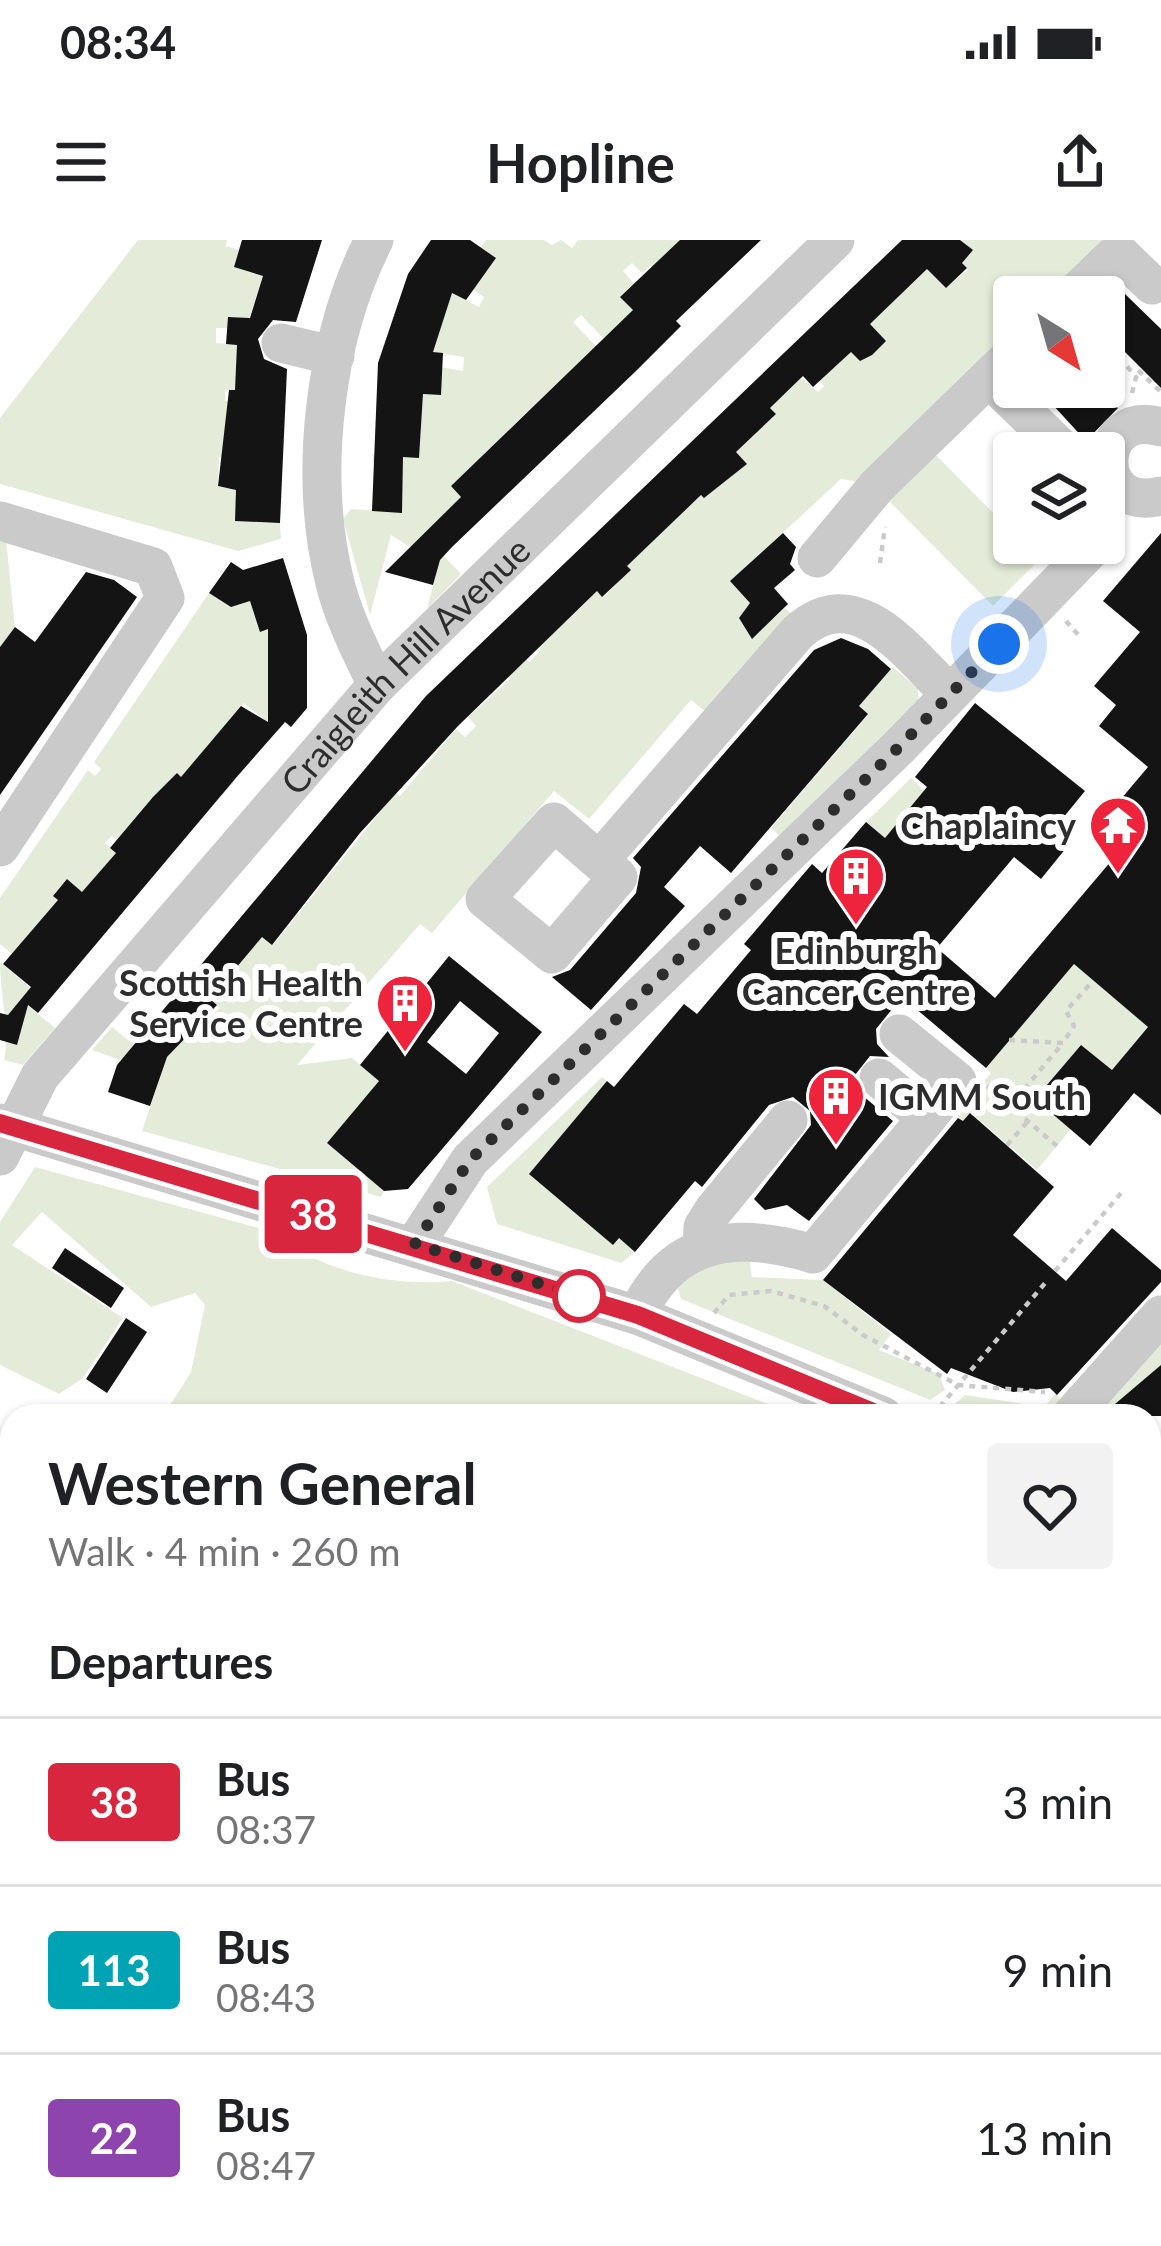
<!DOCTYPE html>
<html lang="en">
<head>
<meta charset="utf-8">
<style>
	body { margin:0; font-family:Lato,sans-serif; background:#f2f2f2; color:#202124; height:100vh; display:flex; flex-direction:column; font-size:45px; white-space:nowrap }
	* { box-sizing:border-box; margin:0 }
	p { font-size:39px; color:#757577 }
	.icon { flex:none; width:66px; height:66px; fill:none; stroke:currentColor; stroke-width:2; stroke-linecap:round; stroke-linejoin:round }
	.map { position:relative; flex:1; overflow:hidden }
	.sheet { position:absolute; left:0px; top:1164px; width:1161px; height:843px; display:flex; flex-direction:column; background:#fff; border-radius:36px 36px 0 0; box-shadow:0 3px 9px #0004 }
	.sheet>* { flex:none }
	.badge { padding:0 24px; border-radius:9px; font-size:42px; line-height:78px }
	.needle { width:78px; rotate:143deg }
	.tools { position:absolute; left:993px; top:36px; display:grid; gap:24px }
	.tools a { display:grid; place-items:center; width:132px; height:132px; border-radius:12px; background:#fff; box-shadow:0 3px 9px #0004; font-size:60px }
	.you { position:absolute; width:60px; height:60px; margin:-30px; border:9px solid #fff; border-radius:50%; background:#1a73e8; box-shadow:0 0 0 18px #1a73e833 }
	.map>.badge { position:absolute; translate:-50% -50%; box-shadow:0 0 0 6px #fff }
	h2 { padding:0 48px; font-size:45px; line-height:108px }
	.round { display:grid; place-items:center; flex:none; width:126px; height:126px; border-radius:12px; background:#f2f2f2 }
	.summary { display:flex; align-items:center; justify-content:space-between; height:204px; padding:0 48px }
	h1 { font-size:57px; font-weight:700; line-height:90px }
	ul { padding:0; list-style:none }
	li { display:flex; align-items:center; gap:36px; height:168px; padding:0 48px; border-top:3px solid #e0e0e0 }
	li div { flex:1 }
	li b { display:block; font-size:45px }
	li em { font-style:normal }
	li .badge { min-width:132px; font-weight:700; text-align:center }
	.status { display:flex; justify-content:space-between; align-items:center; height:84px; padding:0 60px; background:#fff; direction:ltr }
	.status svg { height:33px; fill:currentColor }
	header { display:flex; justify-content:space-between; align-items:center; height:156px; padding:0 48px; background:#fff; font-size:54px; font-weight:700 }
	.map>svg:first-child { display:block }
	.green { fill:#e4ecd9 }
	.building { fill:#141414; fill-rule:evenodd }
	.lines { fill:none; stroke-linecap:round; stroke-linejoin:round }
	.path { stroke:#cacaca; stroke-width:4.5; stroke-dasharray:6 6; stroke-linecap:butt }
	.minor { stroke:#cacaca; stroke-width:39 }
	.line-casing { stroke:#fff; stroke-width:27 }
	.line { stroke:#d7263d; stroke-width:18 }
	.walk { stroke:#2d2d2d; stroke-width:12; stroke-dasharray:0 21.6 }
	.stop-dot { fill:#fff; stroke:#d7263d; stroke-width:6 }
	.labels { text-anchor:middle; dominant-baseline:central; stroke-width:12; stroke-linejoin:round; paint-order:stroke }
	.street-label { font-size:36px; fill:#2d2d2d; stroke:#fff }
	.poi-label { font-size:36px; font-weight:bold; fill:#2d2d2d; stroke:#fff; text-anchor:end }
</style>
</head>
<body>
<div class="status"><b>08:34</b><svg viewBox="0 0 49 12"><path d="M0 12V9h3v3zM5 12V6h3v6zM10 12V3h3v9zM15 12V0h3v12zM26 1h20v11H26zM47 4h2v5h-2z"/></svg></div>
<header><svg class="icon" aria-label="menu" viewBox="0 0 24 24"><path d="M4 6h16M4 12h16M4 18h16"/></svg>Hopline<svg class="icon" aria-label="share" viewBox="0 0 24 24"><path d="M12 15V3M7 8l5-5 5 5M5 13v7h14v-7"/></svg></header>
<div class="map">
<svg width="1161" height="2006" viewBox="0 0 1161 2006">
	<rect width="100%" height="100%" fill="#fff"/>
	<!-- green -->
	<path class="green" d="M138 0H227L226 6 239 10 234 27 263 36 249 78 229 77 228 88H216V103L243 105 235 150H225V161L234 162 230 217H219L218 246 236 250V281L280 283 281 299 238 311 0 244V178Z
		M486 0H544L552 5 561 0 572 8 578 0H680L660 36 650 26 642 33 632 23 623 31 646 57 631 46 620 56 633 71 604 99 581 75 573 82 627 139 588 114 543 158 575 190 560 204 527 172 451 246 461 257 413 309 391 295 370 375 343 279 351 269 401 272 403 224 373 223V215L419 217 423 154 440 155 425 124 463 131 464 117 432 112 452 53 479 67 484 57 473 50 496 18 481 7Z
		M961 0H1124L1064 57H1014V104L859 242 841 239 731 341 750 363 739 378 752 398 785 368 793 376 705 471 691 460 589 579 554 551 432 693 420 684 297 825 352 818 415 870 358 866 327 903 384 951 381 957 142 891 161 834 92 810 112 787 156 822 168 817 192 781 198 786 220 768 210 759 223 743 204 721 212 711 235 730 258 702 236 683 240 678 273 705 395 553 400 556 456 489 465 497 476 486 468 477 510 439 495 422 513 406 529 422 541 410 530 399 567 381 592 356 584 346 588 342 603 357 630 331 617 316 747 224 736 212 776 174 750 146 755 142 775 163 802 138 818 152 824 146 790 109 846 107 860 121 886 101 869 84 927 29 945 47 968 30 962 23 972 10Z
		M930 209 1014 294V303H1056L993 366 883 255Z
		M0 297 6 299 15 387 0 407Z
		M434 306 461 334 427 369 436 334 422 330Z
		M240 327 245 346 237 365 250 361 260 391 275 387 268 410V468L285 482 278 491 244 463 203 511 236 540 222 556 192 531 185 539 177 534 117 600 112 596 105 603 116 613 82 652 67 639 53 655 87 685 23 723 0 704V658L88 530 95 536 101 529 94 522 209 353 218 359Z
		M893 427 918 449 919 465 781 597 771 588 868 475 859 466Z
		M911 538 957 583 919 558 885 598 866 582Z
		M0 722 30 748 21 760 55 788 23 825 4 820C10 796 0 751 0 722Z
		M1074 724 1148 787 1112 830 1081 805 1036 858 1071 889 1037 930 971 873 963 881 955 874 991 833 986 828Z
		M602 837 607 841 619 998 635 1012 621 1023 497 984 487 947Z
		M35 927 270 991C319 1031 390 1047 452 1041L799 1176H163L191 1132 205 1065 195 1053 151 1067 42 972 12 1005 123 1078 83 1138 59 1154 0 1125V982Z
		M749 1017 752 1037 823 1040 891 1094 879 1110 939 1134 945 1150 930 1160 681 1059 677 1045 689 1029Z
		M1161 1087V1125L1121 1176H1084Z
		M1056 1153 1061 1159 1046 1176H963L949 1169 965 1155 1044 1167Z
		M1149 1209 1161 1223V1274L1149 1268Z
		M1149 1338 1161 1344V1527L1149 1521Z
		M0 1429 12 1435V1995H311L305 2006H129L120 2001 116 2006H0Z
		M1161 1868V2006H1089L1097 1995H1149V1892Z
		M356 1995H466L459 2006H349Z
		M471 1995H514L530 2006H464Z
		M542 1995H706L700 2006H560Z"/>
	<!-- building -->
	<path class="building" d="M242 0H322L296 82 273 80 258 99 264 119 287 129 280 283 235 281 236 250 218 246 229 150H235L237 105 226 104 228 77 250 78 263 36 234 27Z
		M431 0H470L496 18 466 60 452 53 433 112 443 113 441 155 423 154 419 218 403 217 402 273 372 271 378 123 408 34Z
		M680 0H761L676 81 681 86 636 131 452 307 440 320 433 345 385 332 461 257 451 246 633 70 620 57Z
		M902 0H960L973 10 962 23 967 28 946 48 927 29 870 84 886 101 872 115 860 121 851 112 813 147 803 136 770 168 776 174 736 212 747 224 704 258 701 255 627 326 631 330 602 357 597 351 458 486 360 593 272 705 262 697 210 759 217 765 167 817 150 866 108 852 117 825 426 456Z
		M1125 54 1161 89V148L1104 91V75Z
		M1069 147H1097L1118 168 1086 201 1052 164Z
		M783 293 796 307 790 324 795 330 774 348 788 364 752 399 739 378 750 363 730 341Z
		M1161 293V875L1134 853 1090 906 1035 859 1081 805 1112 830 1148 787 1074 724 986 828 902 757 876 789 877 804 889 817 870 816 855 835 863 856 893 881 809 981 787 965 765 970 754 959 811 885 810 871 793 857 769 865 702 947 695 941 635 1012 619 998 613 1005 529 934 607 841 614 847 684 764 697 774 751 710 744 704 812 624 822 633 866 582 885 598 927 547 915 537 975 463 1085 551 1058 584 1075 597 1041 639 1014 617 937 708 995 758 1140 587 1115 566 1148 527 1099 486 1116 465 1094 446 1140 392 1103 361Z
		M283 318 307 395V468L291 487 285 482 235 539 38 773 28 765 17 805 0 800V773L8 775 31 747 3 724 58 660 53 656 67 639 82 652 116 613 110 608 153 557 177 533 181 537 241 466 268 482V389L260 392 250 361 231 367 209 353 231 322 243 330Z
		M86 332 114 340 137 357 0 555V407L15 387 35 402Z
		M841 398 868 409 891 429 859 466 868 474 731 633 700 606 664 647 685 666 591 770 552 737 570 730 636 653 641 627 633 618 814 410Z
		M449 716 542 792 408 949 384 951 327 903 379 841 360 825ZM460 761 499 793 466 834 427 802Z
		M970 873 1054 947 1013 995 1066 1041 1112 988 1161 1030V1042L1057 1155 1050 1148 1013 1152 951 1128 947 1134 823 1040 958 878 963 881Z
		M65 1008 124 1048 111 1068 52 1028Z
		M126 1078 147 1092 107 1153 86 1139Z
		M1161 1125V1176H1103L1108 1170Z"/>
	<g class="lines">
		<!-- path -->
		<path class="path" d="M1104 99 1136 137
			M1100 147 1114 161
			M1132 153 1138 130 1161 152
			M880 323 885 287
			M1066 381 1082 399
			M1009 800 1063 803 1074 786 1066 771 1093 741
			M987 846 1010 866
			M1007 905 1028 881
			M1057 906 1010 866 1063 803
			M1055 1031 1122 952
			M714 1073 729 1055 771 1051 824 1066 863 1095 958 1145 1045 1152
			M932 1176 1046 1042
			M1149 1214 1161 1228
			M0 1341 12 1332
			M1149 1880 1161 1856
			M1083 2006 1092 1995"/>
		<!-- minor -->
		<g class="minor">
			<path d="M374 0C324 98 308 235 335 343 344 379 361 411 377 445"/>
			<path d="M1071 57 1118 12 1152 45"/>
			<path d="M281 103 335 116"/>
			<path d="M989 138 1066 213"/>
			<path d="M1161 187C1093 167 1090 274 1161 256"/>
			<path d="M0 281 153 327 165 358 0 607"/>
			<path d="M817 318 877 246 1014 113"/>
			<path d="M599 621 554 582 485 659 552 714 618 637 599 621 798 392C857 339 909 415 950 454"/>
			<path d="M899 794 957 841 927 878"/>
			<path d="M0 883 637 1075 883 1176"/>
			<path id="s1" d="M0 916 40 836 377 445 835 0"/>
			<path d="M415 1004 470 920 899 507 1097 303"/>
			<path d="M702 1007 703 987 713 971 788 880"/>
			<path d="M637 1075C673 997 737 991 813 1014L927 878 879 838"/>
			<path d="M1071 1176 1161 1075"/>
			<path d="M1149 1300 1161 1307"/>
			<path d="M1149 1669 1161 1651"/>
			<path d="M784 1995 799 2006"/>
			<path d="M1020 1995V2006"/>
			<path d="M327 2006 333 1995"/>
			<path d="M705 2006 712 1995"/>
		</g>
	</g>
	<g class="lines">
		<!-- line casing -->
		<g class="line-casing">
			<path id="line" d="M0 883 638 1075 883 1176"/>
		</g>
		<!-- line -->
		<use href="#line" class="line"/>
		<!-- walk -->
		<path class="walk" d="M579 1056 415 1004 470 920 899 507 999 404"/>
	</g>
	<!-- icons -->
	<defs>
		<g id="temple-pin" transform="scale(3)"><path d="M0 17L-7.5 6A9.5 9.5 0 1 1 7.5 6Z" fill="#ee243d" stroke="#fff"/><path d="M0-6L5-2H3V0L6.5 2.5H4V6H1.5V3h-3V6H-4V2.5H-6.5L-3 0V-2H-5Z" fill="#fff"/></g>
		<g id="building-pin" transform="scale(3)"><path d="M0 17L-7.5 6A9.5 9.5 0 1 1 7.5 6Z" fill="#ee243d" stroke="#fff"/><path d="M-4-6H4V6H1V3H-1V6H-4ZM-2.5-4.3h1.7v1.8h-1.7ZM.8-4.3h1.7v1.8H.8ZM-2.5-1h1.7V.8h-1.7ZM.8-1h1.7V.8H.8Z" fill="#fff"/></g>
	</defs>
	<g fill-rule="evenodd">
		<use href="#temple-pin" x="1118" y="585"/>
		<use href="#building-pin" x="856" y="636"/>
		<use href="#building-pin" x="405" y="763"/>
		<use href="#building-pin" x="836" y="856"/>
	</g>
	<!-- markers -->
	<circle class="stop-dot" cx="579" cy="1056" r="24"/>
	<g class="labels">
		<!-- street labels -->
		<g class="street-label">
			<text stroke="none"><textPath href="#s1" startOffset="639">Craigleith Hill Avenue</textPath></text>
		</g>
		<!-- poi labels -->
		<g class="poi-label">
			<text x="1076" y="585">Chaplaincy</text>
			<text x="856" y="710" text-anchor="middle">Edinburgh<tspan x="856" dy="41">Cancer Centre</tspan></text>
			<text x="363" y="742">Scottish Health<tspan x="363" dy="41">Service Centre</tspan></text>
			<text x="878" y="856" text-anchor="start">IGMM South</text>
		</g>
	</g>
</svg>
<div class="tools">
<a><svg class="needle" viewBox="-14 -14 28 28"><path d="M0-13l5 13h-10z" fill="#e53935"/><path d="M0 13l5-13h-10z" fill="#757577"/></svg></a>
<a><svg class="icon" aria-label="layers" viewBox="0 0 24 24"><path d="M12 4l9 5-9 5-9-5zM3 14l9 5 9-5"/></svg></a>
</div>
<div class="you" style="left:999px;top:404px"></div>
<b class="badge" style="left:313px;top:974px;background:#d7263d;color:#fff">38</b>
<section class="sheet">
<div class="summary"><div><h1>Western General</h1><p>Walk · 4 min · 260 m</p></div><a class="round"><svg class="icon" aria-label="heart" viewBox="0 0 24 24"><path d="M12 20l-8-8c-3-5 5-10 8-4 3-6 11-1 8 4z"/></svg></a></div>
<h2>Departures</h2>
<ul>
<li><span class="badge" style="background:#d7263d;color:#fff">38</span><div><b>Bus</b><p>08:37</p></div><em>3 min</em></li>
<li><span class="badge" style="background:#00a3b4;color:#fff">113</span><div><b>Bus</b><p>08:43</p></div><em>9 min</em></li>
<li><span class="badge" style="background:#8e44ad;color:#fff">22</span><div><b>Bus</b><p>08:47</p></div><em>13 min</em></li>
</ul>
</section>
</div>
</body>
</html>
